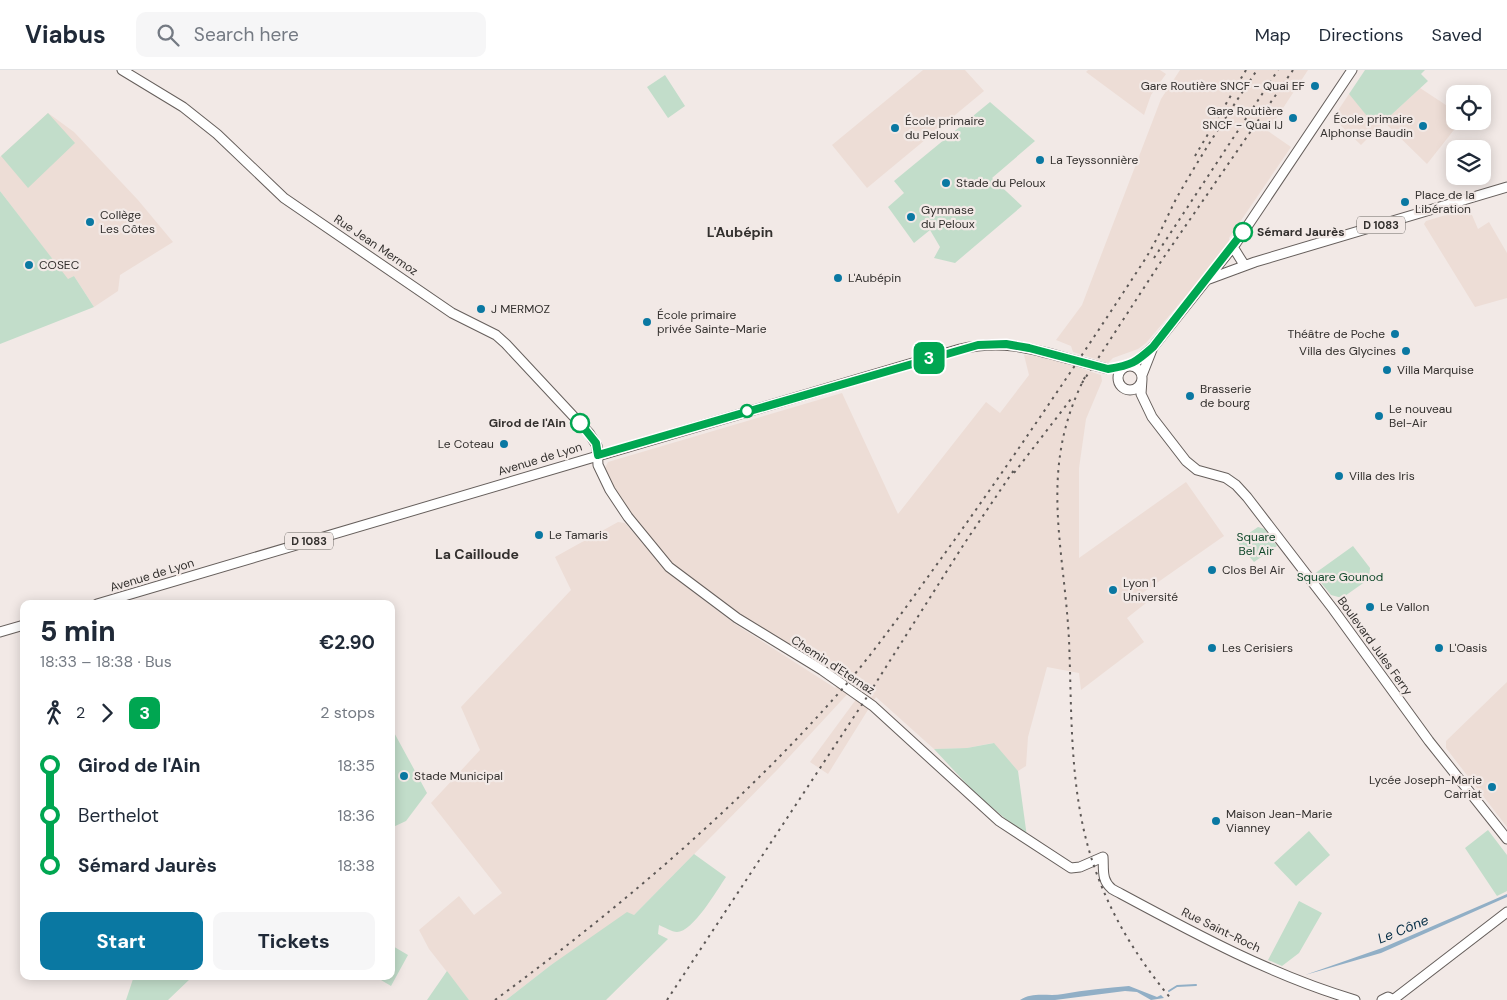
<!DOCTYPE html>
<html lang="en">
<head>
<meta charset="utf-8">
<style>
	body { margin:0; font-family:"DM Sans",sans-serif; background:#f6f6f7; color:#1f2937; height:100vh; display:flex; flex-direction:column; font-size:19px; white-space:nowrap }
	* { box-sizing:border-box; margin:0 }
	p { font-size:16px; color:#747a83 }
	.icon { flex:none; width:28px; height:28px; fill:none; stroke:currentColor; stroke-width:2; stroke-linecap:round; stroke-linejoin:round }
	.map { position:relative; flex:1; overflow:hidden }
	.sheet { position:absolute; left:20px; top:530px; width:375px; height:380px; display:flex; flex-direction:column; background:#fff; border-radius:10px; box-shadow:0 2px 12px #0003 }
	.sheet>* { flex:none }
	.badge { padding:0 10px; border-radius:8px; font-size:18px; line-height:32px }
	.tools { position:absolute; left:1446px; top:15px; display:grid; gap:10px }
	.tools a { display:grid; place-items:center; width:45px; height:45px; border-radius:10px; background:#fff; box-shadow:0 2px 12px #0003; font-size:25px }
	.map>.badge { position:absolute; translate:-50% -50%; box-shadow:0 0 0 2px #fff }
	.legs { display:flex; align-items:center; gap:8px; height:55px; padding:0 20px; font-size:16px }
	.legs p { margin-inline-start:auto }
	.summary { display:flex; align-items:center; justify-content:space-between; height:85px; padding:0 20px }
	h1 { font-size:28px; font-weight:800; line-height:38px }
	.primary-button { display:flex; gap:10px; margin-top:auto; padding:10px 20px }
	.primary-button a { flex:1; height:58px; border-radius:10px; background:#0a78a2; color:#fff; font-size:20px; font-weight:800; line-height:58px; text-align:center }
	.primary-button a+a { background:#f6f6f7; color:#1f2937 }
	ul { padding:0 20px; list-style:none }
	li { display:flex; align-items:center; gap:18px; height:50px; font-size:19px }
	li i { display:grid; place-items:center; width:8px; height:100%; margin:0 6px; background:currentColor }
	li i::after { content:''; width:12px; height:12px; margin:-6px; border:4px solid; border-radius:50%; background:#fff }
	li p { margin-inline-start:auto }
	li:first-child i { background:linear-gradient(#0000 50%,currentColor 0) }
	li:last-child i { background:linear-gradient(currentColor 50%,#0000 0) }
	header { display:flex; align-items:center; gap:30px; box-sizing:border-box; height:70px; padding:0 25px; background:#fff; border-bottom:1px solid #e0e1e3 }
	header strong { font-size:24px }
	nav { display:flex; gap:28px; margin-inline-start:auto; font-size:18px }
	.search { width:350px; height:45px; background:#f6f6f7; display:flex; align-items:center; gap:12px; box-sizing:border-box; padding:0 18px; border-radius:10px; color:#747a83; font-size:19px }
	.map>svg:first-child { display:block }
	.built { fill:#edddd6 }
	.green { fill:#c2ddca }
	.water { fill:#91afc6 }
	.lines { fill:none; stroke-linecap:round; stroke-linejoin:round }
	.stream { stroke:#91afc6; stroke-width:2 }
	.secondary-casing { stroke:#665f5c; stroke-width:11 }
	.primary-casing { stroke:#665f5c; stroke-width:11 }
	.secondary { stroke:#fff; stroke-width:9 }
	.primary { stroke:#fff; stroke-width:9 }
	.rail { stroke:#5e5957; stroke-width:2; stroke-dasharray:2.5 5; stroke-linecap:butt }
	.primary-bridge-casing { stroke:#665f5c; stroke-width:11; stroke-linecap:butt }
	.primary-bridge { stroke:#fff; stroke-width:9 }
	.line-1-casing { stroke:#fff; stroke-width:11 }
	.line-1 { stroke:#00a651; stroke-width:8 }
	.poi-dot { fill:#0a78a2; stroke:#f2e9e6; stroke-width:2 }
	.stop-1-dot { fill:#fff; stroke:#00a651; stroke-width:2.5 }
	.labels { text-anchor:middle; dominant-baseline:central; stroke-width:4.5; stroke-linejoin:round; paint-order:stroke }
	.shield { fill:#f2e9e6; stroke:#6c6865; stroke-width:1 }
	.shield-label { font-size:11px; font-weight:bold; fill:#33302e }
	.poi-label { font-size:12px; fill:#33302e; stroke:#f2e9e6; text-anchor:start }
	.stop-label { font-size:12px; font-weight:bold; fill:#33302e; stroke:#f2e9e6; text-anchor:start }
	.street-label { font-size:12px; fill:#33302e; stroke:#f2e9e6 }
	.park-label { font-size:12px; fill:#0f482a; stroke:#f2e9e6 }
	.neighbourhood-label { font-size:14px; font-weight:bold; fill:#33302e; stroke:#f2e9e6 }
	.water-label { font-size:14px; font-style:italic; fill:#042c44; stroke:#f2e9e6 }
</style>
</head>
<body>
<header>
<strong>Viabus</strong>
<div class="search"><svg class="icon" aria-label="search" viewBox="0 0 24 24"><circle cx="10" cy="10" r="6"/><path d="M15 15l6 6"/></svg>Search here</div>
<nav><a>Map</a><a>Directions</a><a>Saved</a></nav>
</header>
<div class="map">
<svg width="1507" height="930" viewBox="0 0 1507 930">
	<rect width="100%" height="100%" fill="#f2e9e6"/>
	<!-- built -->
	<path class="built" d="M923 0H965L984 21 867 118 832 75Z
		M1088 0H1160L1166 4 1151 25 1144 45 1086 2Z
		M1180 0H1308L1268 61 1291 77 1229 168 1230 174 1146 273 1138 279 1113 288 1108 293 1073 282 1071 276 1056 270 1082 235 1161 29Z
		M1420 18 1455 41V51H1461L1427 94 1384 52 1361 75 1336 51 1335 45 1349 24 1367 45 1390 46Z
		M48 43 74 62 138 130 173 172 120 205 118 221 94 237 74 206 68 210 0 121V87Z
		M1469 138 1478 159 1489 152 1507 183V228L1475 237 1424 154 1426 151Z
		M1024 285 1046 287 1101 305 1102 311 1086 349 1079 398V488L1186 412 1224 466 1141 524 1146 533 1127 548 1144 572 1081 620 1079 603 1047 597 1028 667 1026 696 1018 701 993 673 967 678 934 679 876 627 828 704 810 692 860 624 853 618 778 699 634 845 551 895 506 930H469L429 879 419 860 459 826 474 845 502 823 431 733 480 680 461 637 571 520 555 487 618 452 625 453 667 502 735 554 835 618 843 610 742 547 672 493 636 451 620 428 607 404 605 398 608 392 842 323 898 444 986 332 1000 343 1029 305Z
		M1507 612V757L1446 678V671Z"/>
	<!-- green -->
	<path class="green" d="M1365 0H1425L1421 4 1428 11 1390 46H1367L1349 24Z
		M665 5 685 36 668 48 647 17Z
		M990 32 1035 71 992 108 1022 136 955 193 934 188 940 177 930 160 914 173 888 137 904 123 894 111Z
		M48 43 75 73 28 118 1 86Z
		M0 121 68 209 74 206 94 237 0 274Z
		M1258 457 1265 459 1277 476 1254 492 1239 475V470Z
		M1353 476 1370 498 1369 509 1342 528 1331 525 1314 504Z
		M391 657 427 723 406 751 391 758Z
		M994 673 1018 701 1027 767 975 723 934 679 967 678Z
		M1488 760 1507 785V821L1497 826 1465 778Z
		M1309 761 1330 785 1296 816 1274 793Z
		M694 784 726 807C717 820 693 862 677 862 672 862 664 857 659 855L658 864 668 869 606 930H506L551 895 627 842 634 845Z
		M1299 831 1322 843 1299 883 1282 896 1268 890Z
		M391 875 408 885 391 916 376 907 391 906Z
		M447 901 469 930H427Z
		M134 906H190L191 908 168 930H126Z"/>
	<!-- water -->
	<path class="water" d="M1507 824V827L1381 883 1305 905 1382 878Z
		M1129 916 1157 927 1161 925 1164 928 1151 930 1137 922 1125 921 1055 930H1020C1034 921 1048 927 1063 924 1085 920 1107 918 1129 916Z"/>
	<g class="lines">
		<!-- stream -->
		<path class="stream" d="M1169 921 1177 916 1196 915"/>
		<!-- secondary casing -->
		<g class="secondary-casing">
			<path id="secondary" d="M122 0 183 37 217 64 284 128 452 243 496 265 506 274 589 363 597 376 598 395 610 420 628 447 669 497 737 548 822 600 873 636 999 751 1071 798 1080 797 1103 787C1104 799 1101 810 1112 819 1190 861 1270 905 1355 930
				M1394 929 1507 842
				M1382 930 1388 927 1394 930"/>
		</g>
		<!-- primary casing -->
		<g class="primary-casing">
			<path id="primary" d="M1233 177 1243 193
				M1209 209 1255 192 1507 117
				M1128 295 1136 292 1151 279
				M1118 308a12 12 0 1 1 24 0a12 12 0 1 1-24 0Z
				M1142 305 1153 277 1236 173 1352 0
				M1142 309 1141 324 1152 347 1186 391 1197 400 1226 408 1236 415 1247 427 1333 539 1429 671 1507 769
				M97 534 960 279C1000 270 1027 277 1066 288
				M0 562 24 555"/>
		</g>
		<!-- secondary -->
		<use href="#secondary" class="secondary"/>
		<!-- primary -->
		<use href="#primary" class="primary"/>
		<!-- rail -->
		<path class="rail" d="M1195 86 1246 0
			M1154 188 1278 0
			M1085 307C1038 399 1064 474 1069 570 1072 643 1069 719 1092 790 1109 843 1137 888 1172 930
			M1082 313 1162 190 1293 0
			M1014 403 1071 329
			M495 930C621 837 741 735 844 617 879 576 911 530 943 486 1012 390 1078 292 1142 194 1156 173 1165 151 1176 129 1201 85 1229 42 1257 0
			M667 930 865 630 964 474 1016 397"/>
		<!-- primary-bridge casing -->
		<g class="primary-bridge-casing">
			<path id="primary-bridge" d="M1066 288 1108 299"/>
		</g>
		<!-- primary-bridge -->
		<use href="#primary-bridge" class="primary-bridge"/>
	</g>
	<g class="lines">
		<!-- line-1 casing -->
		<g class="line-1-casing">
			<path id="line-1" d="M580 353 596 373 598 385 978 275 1006 274 1029 278 1108 299C1132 295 1135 293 1153 277L1243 162"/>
		</g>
		<!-- line-1 -->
		<use href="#line-1" class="line-1"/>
	</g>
	<!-- markers -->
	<g class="poi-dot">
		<circle cx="1315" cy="16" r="5"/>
		<circle cx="1293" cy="48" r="5"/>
		<circle cx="1423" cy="56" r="5"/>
		<circle cx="895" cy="58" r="5"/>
		<circle cx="1040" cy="90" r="5"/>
		<circle cx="946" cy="113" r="5"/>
		<circle cx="1405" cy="132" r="5"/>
		<circle cx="911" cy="147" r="5"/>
		<circle cx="90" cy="152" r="5"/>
		<circle cx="29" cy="195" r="5"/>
		<circle cx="838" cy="208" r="5"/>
		<circle cx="481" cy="239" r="5"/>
		<circle cx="647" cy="252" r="5"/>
		<circle cx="1395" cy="264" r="5"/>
		<circle cx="1406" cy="281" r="5"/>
		<circle cx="1387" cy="300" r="5"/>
		<circle cx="1190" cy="326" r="5"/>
		<circle cx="1379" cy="346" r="5"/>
		<circle cx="504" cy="374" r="5"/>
		<circle cx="1339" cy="406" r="5"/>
		<circle cx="539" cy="465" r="5"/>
		<circle cx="1212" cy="500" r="5"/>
		<circle cx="1113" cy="520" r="5"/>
		<circle cx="1370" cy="537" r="5"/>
		<circle cx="1212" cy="578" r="5"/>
		<circle cx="1439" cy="578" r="5"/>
		<circle cx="404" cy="706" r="5"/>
		<circle cx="1492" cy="717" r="5"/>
		<circle cx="1216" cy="751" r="5"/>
	</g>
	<g class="stop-1-dot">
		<circle cx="1243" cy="162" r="9"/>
		<circle cx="747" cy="341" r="6"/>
		<circle cx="580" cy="353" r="9"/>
	</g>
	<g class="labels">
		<!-- shield labels -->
		<g class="shield">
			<rect x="1357" y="146.5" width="48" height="17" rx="4"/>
			<rect x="285" y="462.5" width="48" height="17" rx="4"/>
		</g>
		<g class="shield-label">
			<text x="1381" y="155">D 1083</text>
			<text x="309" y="471">D 1083</text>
		</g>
		<!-- poi labels -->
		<g class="poi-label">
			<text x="1305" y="16" text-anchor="end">Gare Routière SNCF - Quai EF</text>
			<text x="1283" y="41" text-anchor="end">Gare Routière<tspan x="1283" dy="14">SNCF - Quai IJ</tspan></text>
			<text x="1413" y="49" text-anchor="end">École primaire<tspan x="1413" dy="14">Alphonse Baudin</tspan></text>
			<text x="905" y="51">École primaire<tspan x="905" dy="14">du Peloux</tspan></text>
			<text x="1050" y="90">La Teyssonnière</text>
			<text x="956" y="113">Stade du Peloux</text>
			<text x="1415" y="125">Place de la<tspan x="1415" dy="14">Libération</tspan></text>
			<text x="921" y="140">Gymnase<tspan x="921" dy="14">du Peloux</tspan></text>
			<text x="100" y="145">Collège<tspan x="100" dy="14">Les Côtes</tspan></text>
			<text x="39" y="195">COSEC</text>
			<text x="848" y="208">L'Aubépin</text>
			<text x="491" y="239">J MERMOZ</text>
			<text x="657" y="245">École primaire<tspan x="657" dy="14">privée Sainte-Marie</tspan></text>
			<text x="1385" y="264" text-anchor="end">Théâtre de Poche</text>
			<text x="1396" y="281" text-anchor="end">Villa des Glycines</text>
			<text x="1397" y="300">Villa Marquise</text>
			<text x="1200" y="319">Brasserie<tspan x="1200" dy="14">de bourg</tspan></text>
			<text x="1389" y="339">Le nouveau<tspan x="1389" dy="14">Bel-Air</tspan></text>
			<text x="494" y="374" text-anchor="end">Le Coteau</text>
			<text x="1349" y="406">Villa des Iris</text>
			<text x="549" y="465">Le Tamaris</text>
			<text x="1222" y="500">Clos Bel Air</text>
			<text x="1123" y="513">Lyon 1<tspan x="1123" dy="14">Université</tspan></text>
			<text x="1380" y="537">Le Vallon</text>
			<text x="1222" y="578">Les Cerisiers</text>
			<text x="1449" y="578">L'Oasis</text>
			<text x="414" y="706">Stade Municipal</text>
			<text x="1482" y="710" text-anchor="end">Lycée Joseph-Marie<tspan x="1482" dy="14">Carriat</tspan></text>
			<text x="1226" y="744">Maison Jean-Marie<tspan x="1226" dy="14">Vianney</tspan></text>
		</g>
		<!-- stop labels -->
		<g class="stop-label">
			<text x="1257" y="162">Sémard Jaurès</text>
			<text x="566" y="353" text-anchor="end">Girod de l'Ain</text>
		</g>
		<!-- street labels -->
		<g class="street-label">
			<text transform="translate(376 175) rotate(34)">Rue Jean Mermoz</text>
			<text transform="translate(540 389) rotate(-17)">Avenue de Lyon</text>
			<text transform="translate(152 505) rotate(-17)">Avenue de Lyon</text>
			<text transform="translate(1375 576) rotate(54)">Boulevard Jules Ferry</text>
			<text transform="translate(833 595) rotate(33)">Chemin d'Eternaz</text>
			<text transform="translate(1221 860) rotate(26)">Rue Saint-Roch</text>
		</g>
		<!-- park labels -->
		<g class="park-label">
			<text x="1256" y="467">Square<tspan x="1256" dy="14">Bel Air</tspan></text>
			<text x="1340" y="507">Square Gounod</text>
		</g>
		<!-- neighbourhood labels -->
		<g class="neighbourhood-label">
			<text x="740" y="162">L'Aubépin</text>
			<text x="477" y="484">La Cailloude</text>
		</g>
		<!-- water labels -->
		<g class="water-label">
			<text transform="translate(1403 859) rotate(-22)">Le Cône</text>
		</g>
	</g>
</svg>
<div class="tools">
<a><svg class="icon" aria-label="locate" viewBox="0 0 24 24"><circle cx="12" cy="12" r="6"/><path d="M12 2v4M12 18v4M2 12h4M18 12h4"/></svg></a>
<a><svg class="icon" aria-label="layers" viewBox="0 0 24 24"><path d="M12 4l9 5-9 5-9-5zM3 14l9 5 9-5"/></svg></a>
</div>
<b class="badge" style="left:929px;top:288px;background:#00a651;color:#fff">3</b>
<section class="sheet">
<div class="summary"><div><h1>5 min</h1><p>18:33 – 18:38 · Bus</p></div><b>€2.90</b></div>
<div class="legs"><svg class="icon" aria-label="walk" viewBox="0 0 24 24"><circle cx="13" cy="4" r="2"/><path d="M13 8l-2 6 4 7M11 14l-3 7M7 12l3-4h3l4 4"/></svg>2<svg class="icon" aria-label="forward" viewBox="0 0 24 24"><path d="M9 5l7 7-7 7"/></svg><b class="badge" style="background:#00a651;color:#fff">3</b><p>2 stops</p></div>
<ul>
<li><i style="color:#00a651"></i><b>Girod de l'Ain</b><p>18:35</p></li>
<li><i style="color:#00a651"></i><span>Berthelot</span><p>18:36</p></li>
<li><i style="color:#00a651"></i><b>Sémard Jaurès</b><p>18:38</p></li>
</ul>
<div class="primary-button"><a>Start</a><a>Tickets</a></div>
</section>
</div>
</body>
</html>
